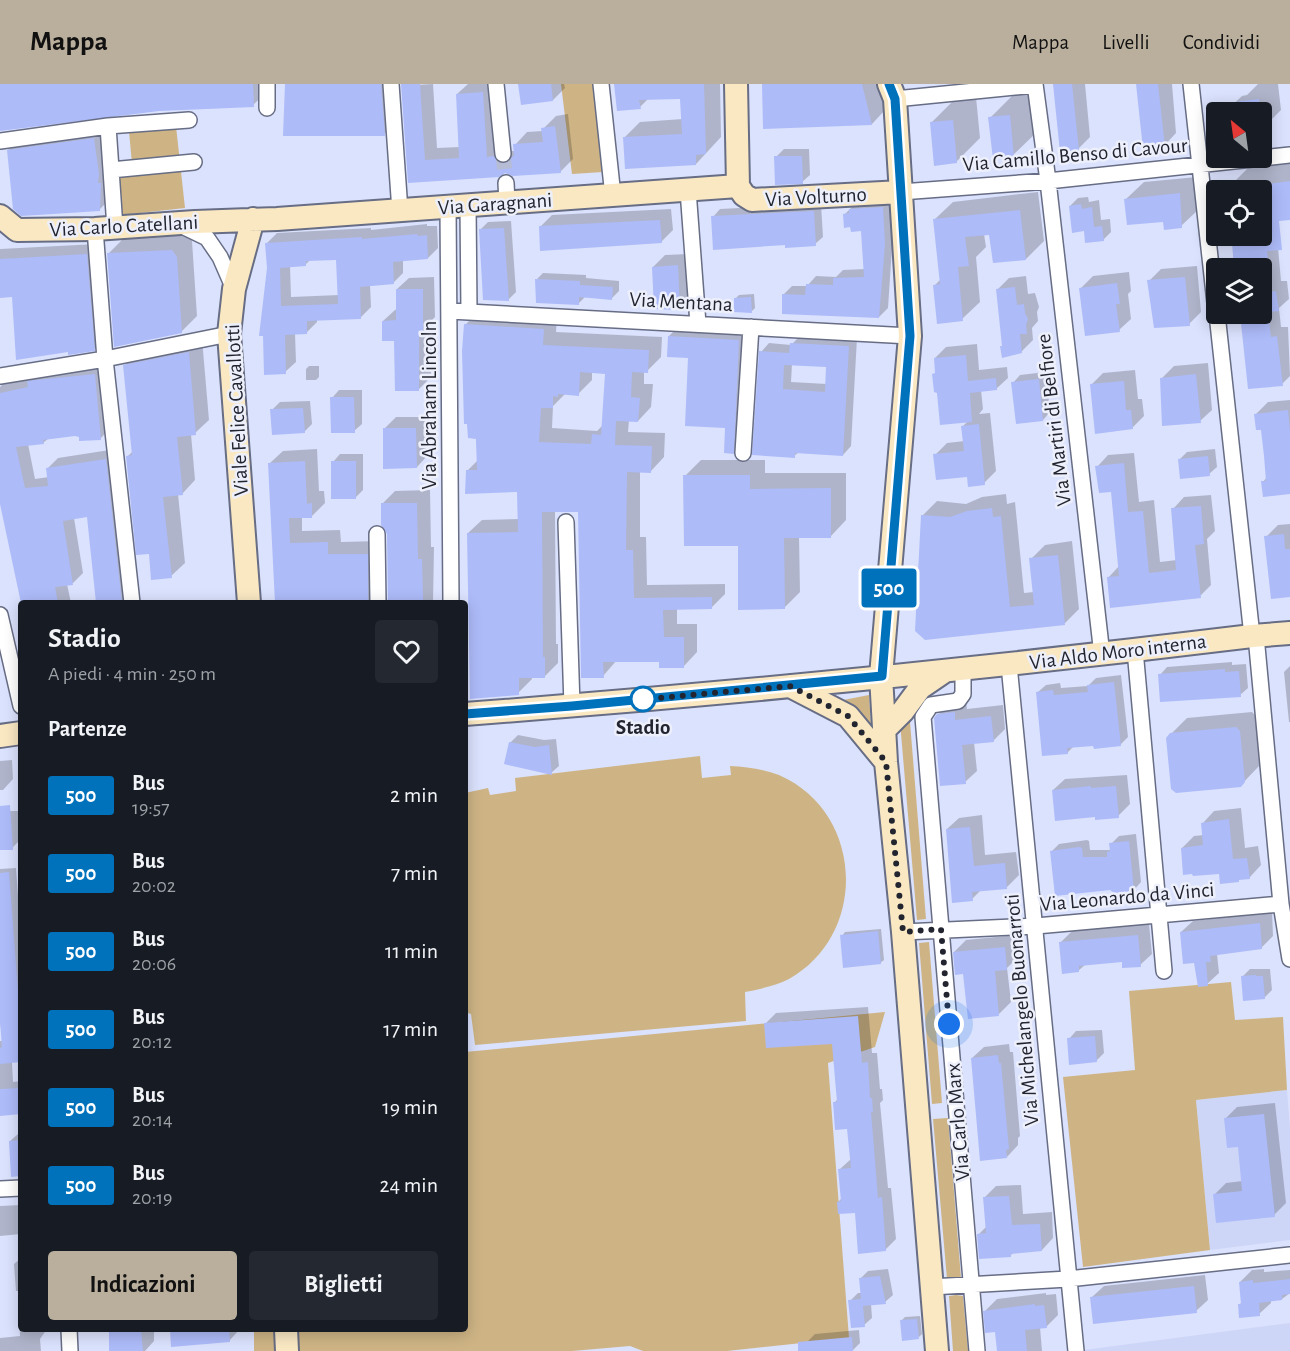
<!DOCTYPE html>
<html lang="it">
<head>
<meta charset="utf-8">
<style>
	body { margin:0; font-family:"Alegreya Sans",sans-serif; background:#242831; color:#f1f3f6; height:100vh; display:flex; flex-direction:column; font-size:22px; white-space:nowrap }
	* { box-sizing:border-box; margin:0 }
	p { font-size:20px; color:#9ea1a6 }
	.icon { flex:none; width:33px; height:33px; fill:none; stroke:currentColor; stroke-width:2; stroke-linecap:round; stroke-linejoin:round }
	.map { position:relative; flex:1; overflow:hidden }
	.drawer { position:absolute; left:18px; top:516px; width:450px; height:732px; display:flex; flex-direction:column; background:#171b24; border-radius:6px; box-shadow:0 3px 15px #0003 }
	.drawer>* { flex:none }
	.badge { padding:0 12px; border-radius:4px; font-size:21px; line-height:39px }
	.needle { width:39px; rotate:331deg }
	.tools { position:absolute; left:1206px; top:18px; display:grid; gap:12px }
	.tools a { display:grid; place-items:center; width:66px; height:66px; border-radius:6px; background:#171b24; box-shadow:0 3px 15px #0003; font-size:30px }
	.you { position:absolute; width:30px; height:30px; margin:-15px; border:4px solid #fff; border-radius:50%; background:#1a73e8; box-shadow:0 0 0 9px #1a73e833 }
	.map>.badge { position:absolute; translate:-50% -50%; box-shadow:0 0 0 3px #fff }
	h2 { padding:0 30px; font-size:22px; line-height:54px }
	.round { display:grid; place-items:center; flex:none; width:63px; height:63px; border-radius:6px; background:#242831 }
	.headline { display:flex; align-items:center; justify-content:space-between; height:102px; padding:0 30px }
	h1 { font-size:28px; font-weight:700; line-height:45px }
	.primary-button { display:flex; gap:12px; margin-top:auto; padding:12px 30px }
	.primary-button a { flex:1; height:69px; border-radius:6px; background:#b9af9c; color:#111; font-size:24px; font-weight:700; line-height:69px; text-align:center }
	.primary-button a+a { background:#242831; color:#f1f3f6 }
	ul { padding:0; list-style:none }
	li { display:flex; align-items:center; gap:18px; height:78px; padding:0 30px }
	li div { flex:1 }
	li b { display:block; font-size:22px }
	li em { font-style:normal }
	li .badge { min-width:66px; font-weight:700; text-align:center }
	header { display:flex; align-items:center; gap:36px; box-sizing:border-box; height:84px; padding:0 30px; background:#b9af9c; color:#111 }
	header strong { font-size:28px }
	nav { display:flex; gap:33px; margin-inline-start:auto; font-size:21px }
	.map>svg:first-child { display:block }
	.built { fill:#ced6f8 }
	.green { fill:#ceb485 }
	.shadow { fill:#0003; fill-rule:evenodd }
	.building { fill:#adbbf9; fill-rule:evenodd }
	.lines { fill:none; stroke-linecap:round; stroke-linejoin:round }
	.street-tunnel { stroke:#b6bcd4; stroke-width:15; stroke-dasharray:15 8; stroke-linecap:butt }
	.street-casing { stroke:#676d84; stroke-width:18 }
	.secondary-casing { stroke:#676d84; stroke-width:26 }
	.street { stroke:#fff; stroke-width:15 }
	.secondary { stroke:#fae8c3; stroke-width:22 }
	.line-casing { stroke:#fff; stroke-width:14 }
	.line { stroke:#0072bc; stroke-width:9 }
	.walk { stroke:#22252f; stroke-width:6; stroke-dasharray:0 10.8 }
	.stop-dot { fill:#fff; stroke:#0072bc; stroke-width:3 }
	.labels { text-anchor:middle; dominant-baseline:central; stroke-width:5; stroke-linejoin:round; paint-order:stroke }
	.street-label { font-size:21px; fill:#22252f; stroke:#edf0fb }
	.stop-label { font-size:21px; font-weight:bold; fill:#22252f; stroke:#edf0fb }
</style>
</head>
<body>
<header>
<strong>Mappa</strong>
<nav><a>Mappa</a><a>Livelli</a><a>Condividi</a></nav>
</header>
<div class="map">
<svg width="1290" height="1267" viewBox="0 0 1290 1267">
	<rect width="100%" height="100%" fill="#dbe2fd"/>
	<!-- built -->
	<path class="built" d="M1287 1006 1290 1044V1156L1210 1166 1196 1016Z
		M1290 1239V1267H1076Z"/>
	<!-- green -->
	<path class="green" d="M561 0H593L603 88 572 90Z
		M176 42 185 124 122 131 118 93 133 91 129 47Z
		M869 611 871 642 857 629 838 617Z
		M900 638H910L926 835 917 836Z
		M700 672 702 694 731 691 730 682C747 683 763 685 779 691 864 728 869 850 789 895 775 902 760 905 745 908L746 937 475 961 471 930 465 928V709L488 704 490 711 516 707 515 694Z
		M929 858 942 1019 932 1020 919 859Z
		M1231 898 1235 936 1283 933 1287 1006 1196 1016 1210 1166 1083 1183 1063 993 1135 986 1129 907Z
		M885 928 875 963 828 979 849 1254 727 1267H643L630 1262 572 1267H254V1245H465V968Z
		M948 1034 961 1194 947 1195 933 1035Z
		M956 1211 963 1212 968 1267H953L949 1212Z"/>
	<!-- shadow -->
	<path class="shadow" d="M0 0H265L266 9 253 21 159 25 0 46Z
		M286 0H392L395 40 384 50Z
		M433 0 437 64 460 63 457 10 468 0H496L507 60 512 67H515V61L527 48 543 47V45L556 32 568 30 573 75 560 88H505L409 97 416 1Z
		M520 0H564L565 4 553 16Z
		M616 0H720L721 53 696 80 624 54 640 38 683 35 682 13 649 14 640 23Z
		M764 0H878L885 26 872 40Z
		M1055 0H1085L1090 53 1078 65Z
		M1137 0H1172L1176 49 1164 62Z
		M1258 0H1278L1281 26 1262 45V28H1225L1242 12 1247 11Z
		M1033 8 1037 48 1013 71 990 34 1014 10Z
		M976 13 980 54 956 78 931 39 955 15Z
		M109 39 116 109 100 125 8 66 24 51Z
		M784 65H809L810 91 802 98 776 73Z
		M1290 77V135L1262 138V106H1226L1250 82Z
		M1197 93 1199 125 1181 142 1165 136 1126 115 1144 98Z
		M1038 108 1044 157 1026 175 990 149 984 150 986 163 976 173 980 218 962 235 935 201 941 195 935 135 953 118Z
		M1088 113 1089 118 1099 116 1101 136 1110 135 1111 148 1103 156 1085 145 1070 122 1078 114Z
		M892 115 893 149 888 224 879 233 783 211 792 202H807L816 192 836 193 843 186 865 185 863 146 845 130 854 121Z
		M821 120 823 153 815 160H786L713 133 720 125Z
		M671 125 673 146 661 158 541 142 552 131Z
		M511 137 516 208 508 216 480 146 488 138Z
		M427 140V142H437L438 164 428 174 403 175V189L393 199 370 201 371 223 361 233 317 235V238L307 248 295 249 296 278 285 288 268 184 267 159 277 149 371 144V146ZM338 174 339 211 291 213 290 182 305 181 311 175Z
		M188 150 192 157 197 232 181 248 108 170 124 154Z
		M1277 152 1281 197H1287L1289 215 1279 224 1281 243H1288L1290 292 1282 300 1249 303 1241 230H1262V184H1236L1234 166 1245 155Z
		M97 160 105 255 94 265 13 212H0V165Z
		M689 170 691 213 679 225 653 183 665 171Z
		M1197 182 1201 228 1189 240 1149 197 1161 185Z
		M1129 188 1131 207 1128 210 1131 235 1119 246 1081 204 1093 192Z
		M543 189 586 191V194L619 197V207L612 214 586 212 578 220 537 195Z
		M1026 192 1028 210 1035 209 1039 223 1037 228 1038 237 1032 244 1033 256 1021 268 1004 261 997 206 1009 194Z
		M434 193 435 233 430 238 431 293 419 305 395 256 383 237 395 226 398 225 397 205 409 194Z
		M754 210 755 224 752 227 735 215 739 211Z
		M479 227 557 232 556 248 662 253 661 273 647 287H644V300H653L651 323 638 337 629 336 628 348 665 349 664 373 651 387H640V453H646L647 501 725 500V510L711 524H677V540H697V568L684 582 660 576H617L603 592 579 426 555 427 556 560H558V579L545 592 532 593V595L518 609 468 449 482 436 519 435V406L467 387 478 376 465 241ZM592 288H606L603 341 597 347 552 344 553 322 566 309 578 310 592 296Z
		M677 244 746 248 741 360 733 369 727 343 690 273 669 252Z
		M800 252 857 254 851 362 843 371 799 368 794 372 761 268 769 259 791 261ZM792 280 828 282 827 300 791 298Z
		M202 255 209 336 195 349 191 350 195 396 182 410H178L185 479 171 492 150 468 127 373 133 367 124 282 138 268Z
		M977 260 979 286 1007 283 1008 294 996 305 981 306 983 325 979 330 990 329 996 387 984 399 935 371 947 359 965 357 963 342 968 337 936 288 935 274 946 263Z
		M1208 279 1212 326 1200 337 1162 294 1174 282Z
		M105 280 111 343 101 354 75 351 49 354 43 359 28 360 35 395 49 393 47 385 58 374 116 365 133 519H98L88 432 74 434 83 489 73 499 67 500 71 519H23L0 413V303L3 300 32 294 39 287Z
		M309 282H319V293L316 296H306V285Z
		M1135 286 1138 315H1142L1144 332 1132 344 1091 301 1103 289Z
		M1046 288 1050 328 1043 336 1013 299 1020 291Z
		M339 306H362V340L354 347 332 314Z
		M1290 316V408L1263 398 1267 393 1262 344 1256 330 1268 318Z
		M310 317 312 340 304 348 272 326 280 318Z
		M396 333H428V371L417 383 384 345Z
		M317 365 319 407H324L325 419 312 432 302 433V447L340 446 341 458 380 457V506L387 516 389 515 388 449 382 420 395 407 430 406 431 463H434L433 519H277L270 379 283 367Z
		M1215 365 1217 383 1209 390 1179 376 1187 368Z
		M1134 369 1139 418 1154 416 1160 478 1177 476 1173 425 1184 413 1211 411 1215 447 1207 455 1211 501 1200 512 1108 494 1119 482 1112 406 1097 383 1108 371Z
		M340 370H363V406L355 414 333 378Z
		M701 376H765V389H846V436L831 452H799L800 508 784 524 739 460 685 392Z
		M1006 410 1007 420 1015 418 1024 509 1034 508 1031 475 1045 461 1072 457 1079 525 1065 539 926 554 923 431 937 417 966 420 982 413Z
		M1290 440V511L1266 453 1278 441Z
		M1232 578V581L1246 580 1248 604 1240 611 1160 591 1167 583Z
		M1290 582V638H1289L1284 588Z
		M1121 591 1128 653 1120 661 1074 662 1067 669 1038 608 1046 601 1060 599 1061 604 1088 602 1096 594Z
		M966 617 967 625 1003 621 1005 645 993 657 974 658 977 687 965 698 938 631 950 619Z
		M1252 628 1255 631 1260 681 1240 702 1171 650 1187 634Z
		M518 651 544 656 556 655 559 682 551 689 510 659Z
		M12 676 13 695 3 706H0V677Z
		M1127 691 1130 720 1118 732 1096 731 1053 706 1065 695Z
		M1241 724 1245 764 1258 762 1261 781 1250 793 1241 794 1238 797 1182 764 1194 752 1204 751 1203 739 1214 727Z
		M0 727H21V755L12 764 0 765Z
		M982 731 985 771 1016 768 1019 791 1007 803 982 805 972 815 947 745 959 734Z
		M1136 750 1141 798 1134 806 1052 767 1059 760 1087 756 1089 757 1090 766H1112L1111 760 1119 752Z
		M16 784 21 854V977L12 978 13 998 21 997V1029L0 1030V957H3L0 937V785Z
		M1272 828 1273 852 1261 864 1217 870 1219 889 1207 900 1181 848 1193 837Z
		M1149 840 1152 870 1140 881 1123 876 1086 880 1078 887 1061 858 1073 846Z
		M881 845 884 876 880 879 842 852 845 848Z
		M1016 851 1018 873 1007 884 1011 918 999 930 964 889 954 868 966 856Z
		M1250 885H1270L1272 906 1264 914 1243 892Z
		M868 923 872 969H877L880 1005H882L883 1016 880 1019 888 1104H891L896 1155 885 1166 856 1127 838 1118 842 1114 840 1085 851 1075 849 1043 834 1019 838 1015 833 959 765 940 776 929Z
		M1102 946 1104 969 1096 977 1069 955 1076 947Z
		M1009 960 1010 968H1013L1020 1052 1018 1054V1061L1007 1073 972 974 984 963Z
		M1275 1019 1286 1119 1274 1131 1214 1111 1226 1099 1243 1097 1239 1061 1225 1035 1237 1023Z
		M21 1049V1078L10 1057 18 1050Z
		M1021 1101 1023 1130 1052 1128 1053 1154 1042 1166 1014 1168 1011 1171 979 1150 987 1142 984 1114 996 1102Z
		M21 1121V1150L0 1152V1122Z
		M21 1174V1207H16L14 1180Z
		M888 1185 893 1211 885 1218 871 1220 872 1234 864 1241 850 1217 858 1209H862L860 1195 868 1187Z
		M1264 1185V1188L1290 1186V1209L1282 1215 1271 1216V1219L1259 1230 1239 1221 1242 1218 1240 1198 1252 1186Z
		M1205 1191 1208 1216 1196 1227 1092 1213 1104 1202Z
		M1046 1209V1211L1056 1210 1058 1231 1046 1243H1040L1042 1267H999L997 1246 985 1227 997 1215Z
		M21 1232V1245H47L40 1255 41 1267H0V1254L20 1252 19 1234Z
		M920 1232 922 1250 919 1253 902 1236 905 1233Z
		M110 1245H154V1257L145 1267H111Z
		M172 1245H240L229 1257Z
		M859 1246 860 1259 852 1267H808L807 1258 815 1250Z"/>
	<!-- building -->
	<path class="building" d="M0 0H253L254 23 159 27 0 47Z
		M285 0H381L385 52H283Z
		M401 0H420L425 76 459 74 456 10 483 8 487 73 494 72 500 79 508 78 514 71 513 60 543 58 541 44 555 42 561 89 513 92 505 89 499 93 408 99Z
		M518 0H551L553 17 521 21Z
		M614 0H704L706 70 696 71V81L625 85 623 53 682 50 680 15 639 16 641 25 617 27Z
		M762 0H862L872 41 763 45Z
		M1053 0H1072L1079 67 1060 68Z
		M1136 0H1158L1165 63 1143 65Z
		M1259 15 1260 28H1240L1239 17Z
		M1010 31 1014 73 993 75 988 33Z
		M953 36 957 79 934 82 930 38Z
		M94 54 99 90 98 99H101L100 127 21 132 13 125 7 66Z
		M774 72H802L803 100 775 101Z
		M1290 97V136L1279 137 1282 166 1267 167 1269 182 1234 184 1232 159 1262 156V101Z
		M1180 109 1182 144 1164 146 1163 138 1127 141 1124 115Z
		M1081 120 1082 125 1092 123 1094 143 1102 142 1104 157 1085 159 1084 147 1072 149 1069 122Z
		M883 123 885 160 879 234 782 230V210L805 211 806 200 833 201V194L864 193 861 147 851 148 850 143 844 144 843 130 849 129V125Z
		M1020 126 1026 176 993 179 989 151 965 153 969 182 958 183 963 237 937 240 933 201 940 200 933 135Z
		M814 127 816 162 785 164V161L713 166 711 132Z
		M660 136 662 159 540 167 539 142Z
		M504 144 509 217 483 216 479 145Z
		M417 150 418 152 427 151 428 175 393 178 394 200 360 203 361 235 307 237V250L285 251 286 290 264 291 263 252H259L267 184 265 159 362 153V155ZM336 176 338 220 281 222 280 184 306 182V177Z
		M172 166 177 173 182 249 114 263 107 169Z
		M87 170 95 267 68 271V268L16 276 12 213 0 214V175Z
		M678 181 680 226 654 225 652 183Z
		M1185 193 1190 242 1154 244 1147 196Z
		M535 195 580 197V201L613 203 612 216 579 213V221L536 219Z
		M1117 199 1120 220H1116L1120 248 1085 252 1079 204Z
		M1015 203 1017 221 1024 220 1025 229 1028 235 1026 241 1027 250H1020L1022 269 1002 274 1000 262H1002L996 205Z
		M396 205H423V247H419V307H395L394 257H382V237L396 236Z
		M1276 207 1279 227 1262 229V208Z
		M751 213 752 229 734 228V214Z
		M1240 230H1268L1271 253 1277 252 1283 302 1248 305Z
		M464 240 544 245 543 261 649 266 648 289 632 288 631 313 640 314 638 338 616 337 615 361 652 362 651 389 627 388 626 466H633L634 514 712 513V525L663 526 664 553H684V584H659V578H603L604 594H581L578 428H542L543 573H545V594H519V611L470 615 467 449 518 448 517 408 465 410 466 386H477L476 355 468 354 467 340H464L462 267ZM580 288 605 290 601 351 592 350 591 360 539 358 541 324H553V312L558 313V310L579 312Z
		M668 252 739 256 734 370 724 369 725 344 685 342 688 274 667 273Z
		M790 259 849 262 843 372 795 369V374L752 371 759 267 789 269ZM784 281 826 283 825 308 783 305Z
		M189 268 196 351 177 353 183 411 163 413 172 494 151 496 149 470 136 471 126 372 132 371 123 281Z
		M966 271 968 297 996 294 997 306 970 309 972 338 940 341 937 309 934 308 932 290 935 289 934 274Z
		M95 290 101 356 79 357V353L75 352 43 356 44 360 16 363 25 404 48 402 46 384 106 375 122 519H96L87 433 63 437 73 501 55 503 58 519H21L0 420V309L28 303 27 297Z
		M1196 290 1201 339 1162 342 1160 294Z
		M1039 295 1043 337 1016 340 1011 298Z
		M1124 297 1126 326H1131L1133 345 1095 350 1090 300Z
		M330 313H354L355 349H331Z
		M303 324 305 349 272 351 270 325Z
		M1288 326 1290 346V410L1263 413 1261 397H1266L1264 372 1261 346H1256L1254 330Z
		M979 340 985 401 968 403 967 393 936 396 933 370 964 367 961 342Z
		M383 344H416L417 384 383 385Z
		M1208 372 1210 392 1180 395 1178 375Z
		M305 377 307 420 312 419V434H289L290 459 328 458V470H368V519H275L268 379Z
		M331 377H356V415H331Z
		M1124 379 1128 428 1143 427 1149 489 1176 486 1171 424 1201 422 1204 460 1195 461 1201 514 1110 524 1107 493 1119 492 1111 408 1099 409 1095 382Z
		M683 391H750V405L831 404V454H784L785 525 738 526V462H684Z
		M381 419H417L418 475H422L423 516H419V519H388L387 450 381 441Z
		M992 424 993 433 1001 432 1010 523 1034 521 1029 474 1058 471 1065 541 925 556 915 547 921 431 950 433 967 427Z
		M1284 450 1285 465H1290V513L1271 515 1264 452Z
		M1225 585V588L1239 587 1241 613 1160 618 1158 590Z
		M1114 598 1121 662 1094 665 1093 662 1067 664 1068 670 1042 672 1036 608 1053 606 1054 611 1088 608 1087 601Z
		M955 628V636L991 632 994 658 962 661 966 700 940 702 934 634 937 630Z
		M1236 643 1240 647 1245 698 1241 703 1176 709 1171 705 1166 654 1170 649Z
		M509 658 535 663 549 661 552 691 504 680Z
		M1091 702V704L1116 702 1119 734 1095 736V733L1055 737 1052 706Z
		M10 721 13 766H0V722Z
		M1229 735 1233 775 1247 774 1250 795 1239 796V798L1220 800 1219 790 1193 792 1192 790 1183 791 1181 764 1203 761 1201 739Z
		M970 743 974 782 1005 779 1007 805 972 808 973 817 952 819 946 745Z
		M1129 757 1134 807 1114 809 1110 806 1055 812 1050 767 1079 763 1082 764 1083 773H1107V768L1110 767 1109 759Z
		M9 788 21 946V978L0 980V964L2 963 0 938V789Z
		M1260 839 1262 865 1210 872 1211 878H1206L1208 902 1198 903 1194 879 1183 880 1180 848Z
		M878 847 881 880 843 884 840 851Z
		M1138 851 1141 883 1122 884V878L1079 882V888L1062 890 1059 858Z
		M1005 863 1007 886 995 887 999 932 968 935 963 890 955 891 953 868Z
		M1256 891V892H1263L1265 915 1243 917 1241 892Z
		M858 932 862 979 868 978 870 1014H872L873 1028H871L878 1114 882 1113 886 1167 858 1170 855 1129 838 1130 837 1118 841 1117 838 1085 851 1084 847 1045 835 1046 833 1018H837L832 960 766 964 764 939Z
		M1095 952 1097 978 1069 981 1067 954Z
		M998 971 999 979H1001L1009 1065 1006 1066 1007 1074 980 1077 971 974Z
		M21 1004V1030L0 1032V1005Z
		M1264 1030 1275 1133 1216 1139 1213 1110 1242 1107 1238 1063 1227 1064 1224 1034Z
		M21 1056V1092L11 1093 9 1057Z
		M1009 1112 1012 1141 1040 1140 1042 1167 1011 1170V1173L979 1175 977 1150 986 1149 983 1113Z
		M880 1192 886 1220 863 1222 865 1243 851 1244 848 1216 861 1215 859 1194Z
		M1290 1195V1210L1282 1211V1216L1259 1219 1260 1232 1239 1234 1238 1220H1241L1239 1198 1253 1196V1199Z
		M1194 1202 1197 1229 1093 1240 1090 1213Z
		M1035 1220V1222L1044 1221 1047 1244 1025 1246 1027 1267H997L995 1248 985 1249 983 1227Z
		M917 1235 919 1255 902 1257 900 1236Z
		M109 1245H141L143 1267H109Z
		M170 1245H229L230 1258 171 1263Z
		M852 1253 853 1267H798V1258Z"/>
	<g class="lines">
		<!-- street-tunnel -->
		<path class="street-tunnel" d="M503 70 506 99"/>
		<!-- street casing -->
		<g class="street-casing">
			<path id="street" d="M391 0 400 127
				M496 0 503 70
				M601 0 613 112
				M1035 0 1048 97 1102 571
				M1191 0 1216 228
				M895 15 1035 1
				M267 24V0
				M108 42 189 36
				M0 57 108 42 115 144
				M111 86 194 78
				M506 99 507 118
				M688 106 698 240
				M901 108 1048 97 1290 71
				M468 121 469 227
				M448 123 451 519
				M178 140 207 154 220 173 234 205
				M95 145 105 275 132 519
				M450 227 910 252
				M1217 230 1252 552
				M0 292 105 275 229 250
				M743 369 751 243
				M566 438 572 622
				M377 450 378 519
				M0 531 21 622
				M1256 552 1281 820 1290 875
				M1135 566 1164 887
				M1009 581 1076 1267
				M963 585V610L958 617 931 621 923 633 977 1267
				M903 848 1036 842 1281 820
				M0 1105 21 1104
				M931 1203 1068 1195 1290 1171
				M69 1245 70 1267"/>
		</g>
		<!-- secondary casing -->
		<g class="secondary-casing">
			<path id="secondary" d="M736 0 738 102
				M889 0 895 15 910 252 881 592 886 678 903 848 937 1267
				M738 102 744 111 752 116 901 108
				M0 132 17 146 95 145 195 138 277 135 738 102
				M249 519 229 250 234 205 253 135
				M790 602 848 632 886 678
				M465 630C728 610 990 584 1252 552L1290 549
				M884 646 903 627 920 604 945 587
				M0 652 21 649
				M286 1245 287 1267"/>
		</g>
		<!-- street -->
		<use href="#street" class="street"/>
		<!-- secondary -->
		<use href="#secondary" class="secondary"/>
	</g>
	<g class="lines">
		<!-- line casing -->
		<g class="line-casing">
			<path id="line" d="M465 630 572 622 882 592 910 252 895 15 889 0"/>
		</g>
		<!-- line -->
		<use href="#line" class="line"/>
		<!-- walk -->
		<path class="walk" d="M643 615 636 616 790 602 848 632 886 678 903 848 941 845 949 940"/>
	</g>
	<!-- markers -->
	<circle class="stop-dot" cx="643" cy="615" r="12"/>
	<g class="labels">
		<!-- street labels -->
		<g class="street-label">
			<text transform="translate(1075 71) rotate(-5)">Via Camillo Benso di Cavour</text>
			<text transform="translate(816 113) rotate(-3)">Via Volturno</text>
			<text transform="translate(495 120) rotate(-4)">Via Garagnani</text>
			<text transform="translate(124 142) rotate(-3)">Via Carlo Catellani</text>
			<text transform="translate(681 218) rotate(3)">Via Mentana</text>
			<text transform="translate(429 321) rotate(-90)">Via Abraham Lincoln</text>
			<text transform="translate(237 326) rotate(-93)">Viale Felice Cavallotti</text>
			<text transform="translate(1054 336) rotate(-97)">Via Martiri di Belfiore</text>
			<text transform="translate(1118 568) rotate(-7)">Via Aldo Moro interna</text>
			<text transform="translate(1127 813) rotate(-5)">Via Leonardo da Vinci</text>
			<text transform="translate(1022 926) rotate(-95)">Via Michelangelo Buonarroti</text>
			<text transform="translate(958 1038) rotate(-95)">Via Carlo Marx</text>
		</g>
		<!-- stop labels -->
		<g class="stop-label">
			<text x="643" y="643">Stadio</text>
		</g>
	</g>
</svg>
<div class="tools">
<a><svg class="needle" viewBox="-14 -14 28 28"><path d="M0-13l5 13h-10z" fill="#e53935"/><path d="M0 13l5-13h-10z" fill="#9ea1a6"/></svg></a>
<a><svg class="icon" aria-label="locate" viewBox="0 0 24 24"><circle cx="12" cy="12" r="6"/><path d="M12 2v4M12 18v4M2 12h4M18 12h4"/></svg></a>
<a><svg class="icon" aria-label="layers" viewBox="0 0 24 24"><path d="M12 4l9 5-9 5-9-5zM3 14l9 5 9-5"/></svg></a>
</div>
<div class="you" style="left:949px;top:940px"></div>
<b class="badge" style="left:889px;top:504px;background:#0072bc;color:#fff">500</b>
<section class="drawer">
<div class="headline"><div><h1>Stadio</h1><p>A piedi · 4 min · 250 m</p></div><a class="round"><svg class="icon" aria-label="heart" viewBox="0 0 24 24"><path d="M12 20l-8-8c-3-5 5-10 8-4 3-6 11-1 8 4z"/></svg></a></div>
<h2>Partenze</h2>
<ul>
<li><span class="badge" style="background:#0072bc;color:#fff">500</span><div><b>Bus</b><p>19:57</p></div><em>2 min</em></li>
<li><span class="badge" style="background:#0072bc;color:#fff">500</span><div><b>Bus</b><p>20:02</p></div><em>7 min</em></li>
<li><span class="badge" style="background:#0072bc;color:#fff">500</span><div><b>Bus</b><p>20:06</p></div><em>11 min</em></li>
<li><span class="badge" style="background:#0072bc;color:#fff">500</span><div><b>Bus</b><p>20:12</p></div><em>17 min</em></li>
<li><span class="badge" style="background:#0072bc;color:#fff">500</span><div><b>Bus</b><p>20:14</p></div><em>19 min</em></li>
<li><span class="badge" style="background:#0072bc;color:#fff">500</span><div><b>Bus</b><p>20:19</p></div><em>24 min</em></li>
</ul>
<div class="primary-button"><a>Indicazioni</a><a>Biglietti</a></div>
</section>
</div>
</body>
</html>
